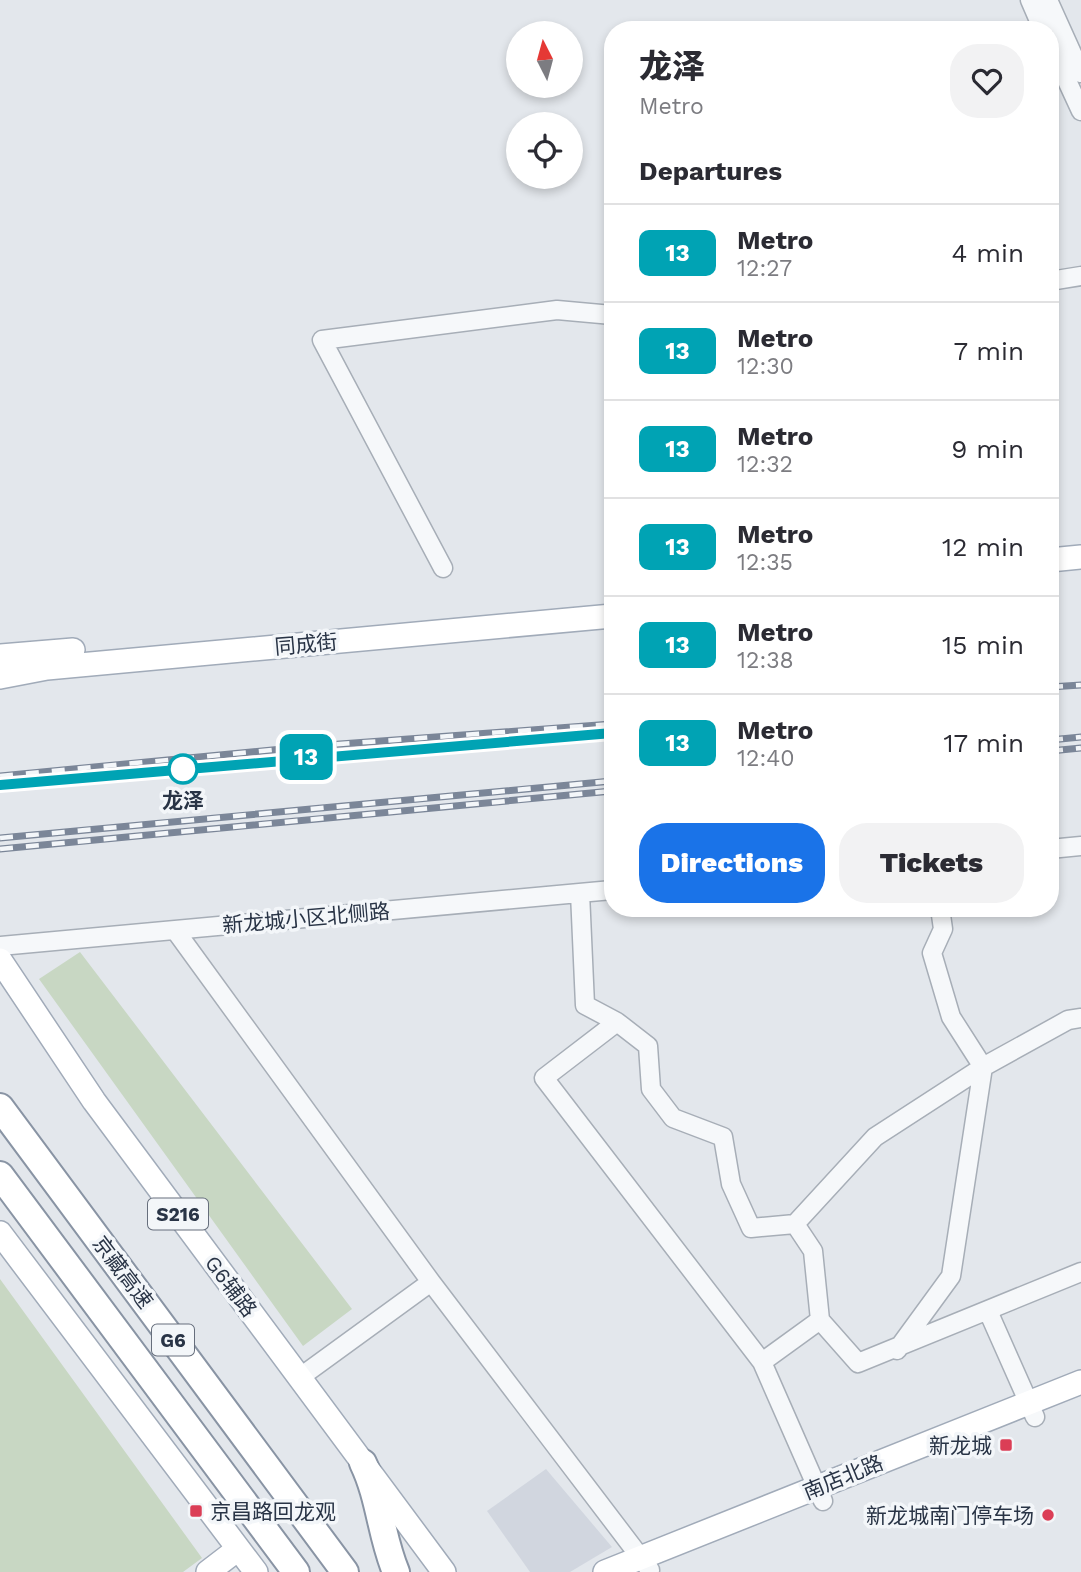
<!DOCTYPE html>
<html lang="en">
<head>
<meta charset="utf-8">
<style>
	body { margin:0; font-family:"Work Sans","Noto Sans SC",sans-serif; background:#f2f2f3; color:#2b2b33; height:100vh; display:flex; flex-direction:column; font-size:26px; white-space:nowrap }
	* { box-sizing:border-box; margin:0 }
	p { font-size:23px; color:#7c7c81 }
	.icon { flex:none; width:38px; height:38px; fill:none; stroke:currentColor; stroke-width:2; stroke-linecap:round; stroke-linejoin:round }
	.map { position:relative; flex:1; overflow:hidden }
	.panel { position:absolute; left:604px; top:21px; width:455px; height:896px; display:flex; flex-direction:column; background:#fff; border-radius:28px; box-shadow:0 4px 10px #0003 }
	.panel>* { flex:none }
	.badge { padding:0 14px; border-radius:10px; font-size:24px; line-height:46px }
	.needle { width:46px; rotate:354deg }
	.controls { position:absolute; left:506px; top:21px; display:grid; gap:14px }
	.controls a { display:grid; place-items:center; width:77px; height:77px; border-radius:50%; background:#fff; box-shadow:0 4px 10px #0003; font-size:35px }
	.map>.badge { position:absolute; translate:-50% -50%; box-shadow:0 0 0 4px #fff }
	h2 { padding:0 35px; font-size:26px; line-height:63px }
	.round { display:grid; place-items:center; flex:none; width:74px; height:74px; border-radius:28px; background:#f2f2f3 }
	.head { display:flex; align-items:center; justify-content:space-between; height:119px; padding:0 35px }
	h1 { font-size:33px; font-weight:800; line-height:52px }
	.action { display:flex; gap:14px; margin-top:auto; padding:14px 35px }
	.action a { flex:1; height:80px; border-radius:28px; background:#1a73e8; color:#fff; font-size:28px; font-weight:800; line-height:80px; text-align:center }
	.action a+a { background:#f2f2f3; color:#2b2b33 }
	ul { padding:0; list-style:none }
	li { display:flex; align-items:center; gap:21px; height:98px; padding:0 35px; border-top:2px solid #e1e1e2 }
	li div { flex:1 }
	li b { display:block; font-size:26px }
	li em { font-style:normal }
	li .badge { min-width:77px; font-weight:700; text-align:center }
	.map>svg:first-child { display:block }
	.built { fill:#d1d6df }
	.green { fill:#c8d7c3 }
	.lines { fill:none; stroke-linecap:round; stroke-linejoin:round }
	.minor-casing { stroke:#a7aeb7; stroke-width:21 }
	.major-casing { stroke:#a1abb9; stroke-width:26 }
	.highway-casing { stroke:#8994a4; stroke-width:30 }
	.minor { stroke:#f6f8fa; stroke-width:18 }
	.major { stroke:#fff; stroke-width:23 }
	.highway { stroke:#fff; stroke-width:26 }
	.rail-casing { stroke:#7b8698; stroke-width:7 }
	.rail { stroke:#f3f6f9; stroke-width:4.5; stroke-dasharray:13; stroke-linecap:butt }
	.line-casing { stroke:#fff; stroke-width:16 }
	.line { stroke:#00a3b4; stroke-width:10 }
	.stop-dot { fill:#fff; stroke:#00a3b4; stroke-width:3.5 }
	.poi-dot { fill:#db3e56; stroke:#f3f6f9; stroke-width:2.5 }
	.labels { text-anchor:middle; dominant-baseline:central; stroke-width:7; stroke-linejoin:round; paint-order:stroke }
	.shield { fill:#f3f6f9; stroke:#666e7c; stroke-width:2 }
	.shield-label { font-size:19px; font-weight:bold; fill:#293446 }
	.street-label { font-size:21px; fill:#293446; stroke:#f3f6f9 }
	.stop-label { font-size:21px; font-weight:bold; fill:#293446; stroke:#f3f6f9 }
	.poi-label { font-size:21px; fill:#293446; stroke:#f3f6f9; text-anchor:end }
</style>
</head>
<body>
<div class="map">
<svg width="1081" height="1572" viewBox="0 0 1081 1572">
	<rect width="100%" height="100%" fill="#e3e7ec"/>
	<!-- built -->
	<path class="built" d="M546 1469 612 1547 570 1572H530L487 1511Z"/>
	<!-- green -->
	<path class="green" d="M80 952 352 1309 303 1346 39 979Z
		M0 1279 202 1558 183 1572H0Z"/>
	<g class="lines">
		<!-- minor casing -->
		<g class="minor-casing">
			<path id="minor" d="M1030 0 1043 30
				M1048 0 1081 73
				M1050 44 1081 111
				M1050 281 1081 276
				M443 568 322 340 557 310 612 315
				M1050 849 1081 846
				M580 893 585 1005 617 1022
				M175 930 431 1282 650 1570
				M0 946 612 890
				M795 1224 875 1137 983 1067 951 1017 932 953 943 929 940 908
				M988 1311 1035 1417
				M820 1320 762 1362 544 1078 617 1022 648 1046 651 1089 673 1118 723 1137 731 1184 751 1228 795 1224 813 1251 820 1320 858 1363 1081 1272
				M897 1350 951 1276 983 1067 1068 1020 1081 1018
				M762 1362 823 1501
				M299 1378 431 1282"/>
		</g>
		<!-- major casing -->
		<g class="major-casing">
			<path id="major" d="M1050 560 1081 557
				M0 656 73 650
				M0 677 47 668 612 616
				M0 960 94 1101 444 1572
				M0 1233 256 1572
				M208 1572 238 1549
				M605 1572 1081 1382"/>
		</g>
		<!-- highway casing -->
		<g class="highway-casing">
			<path id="highway" d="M0 1107 345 1572
				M0 1175 296 1572
				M363 1463C380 1498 381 1537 396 1572"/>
		</g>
		<!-- minor -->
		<use href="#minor" class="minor"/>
		<!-- major -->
		<use href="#major" class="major"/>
		<!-- highway -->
		<use href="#highway" class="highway"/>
		<!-- rail casing -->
		<g class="rail-casing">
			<path id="rail" d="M1050 687 1081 685
				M1050 740 1081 737
				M1050 751 1081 748
				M0 776 313 746 612 724
				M0 838 612 781
				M0 849 612 791"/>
		</g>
		<!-- rail -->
		<use href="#rail" class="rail"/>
	</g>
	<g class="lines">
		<!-- line casing -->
		<g class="line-casing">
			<path id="line" d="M0 785 612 733"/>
		</g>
		<!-- line -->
		<use href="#line" class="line"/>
	</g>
	<!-- markers -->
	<circle class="stop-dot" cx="183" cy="769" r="14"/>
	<g class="poi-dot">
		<rect x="999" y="1438" width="14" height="14" rx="3.5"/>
		<rect x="189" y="1504" width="14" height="14" rx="3.5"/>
		<circle cx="1048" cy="1515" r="7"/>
	</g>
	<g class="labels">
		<!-- shield labels -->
		<g class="shield">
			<rect x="148" y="1198.5" width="60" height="31" rx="5"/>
			<rect x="152" y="1324.5" width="42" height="31" rx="5"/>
		</g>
		<g class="shield-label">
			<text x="178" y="1214">S216</text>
			<text x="173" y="1340">G6</text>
		</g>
		<!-- street labels -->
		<g class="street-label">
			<text transform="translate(306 644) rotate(-5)">同成街</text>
			<text transform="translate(306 918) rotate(-5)">新龙城小区北侧路</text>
			<text transform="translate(123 1272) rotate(53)">京藏高速</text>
			<text transform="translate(231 1286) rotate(53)">G6辅路</text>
			<text transform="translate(843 1477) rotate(-22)">南店北路</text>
		</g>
		<!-- stop labels -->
		<g class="stop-label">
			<text x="183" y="800">龙泽</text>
		</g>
		<!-- poi labels -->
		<g class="poi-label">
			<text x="992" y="1445">新龙城</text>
			<text x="210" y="1511" text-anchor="start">京昌路回龙观</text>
			<text x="1034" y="1515">新龙城南门停车场</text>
		</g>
	</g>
</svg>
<div class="controls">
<a><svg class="needle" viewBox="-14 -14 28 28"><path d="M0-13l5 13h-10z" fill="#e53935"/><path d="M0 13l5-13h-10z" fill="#7c7c81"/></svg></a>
<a><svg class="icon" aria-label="locate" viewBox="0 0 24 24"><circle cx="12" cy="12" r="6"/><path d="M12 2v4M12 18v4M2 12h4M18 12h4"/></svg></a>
</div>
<b class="badge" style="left:306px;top:757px;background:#00a3b4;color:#fff">13</b>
<section class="panel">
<div class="head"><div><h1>龙泽</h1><p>Metro</p></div><a class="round"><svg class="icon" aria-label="heart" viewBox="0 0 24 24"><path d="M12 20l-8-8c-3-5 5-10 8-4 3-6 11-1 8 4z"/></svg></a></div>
<h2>Departures</h2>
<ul>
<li><span class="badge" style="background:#00a3b4;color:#fff">13</span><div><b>Metro</b><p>12:27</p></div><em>4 min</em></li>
<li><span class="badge" style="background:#00a3b4;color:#fff">13</span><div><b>Metro</b><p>12:30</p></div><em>7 min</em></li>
<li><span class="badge" style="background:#00a3b4;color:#fff">13</span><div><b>Metro</b><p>12:32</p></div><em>9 min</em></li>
<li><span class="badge" style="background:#00a3b4;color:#fff">13</span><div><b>Metro</b><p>12:35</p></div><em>12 min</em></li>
<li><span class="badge" style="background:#00a3b4;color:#fff">13</span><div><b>Metro</b><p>12:38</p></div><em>15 min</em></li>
<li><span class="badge" style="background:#00a3b4;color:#fff">13</span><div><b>Metro</b><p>12:40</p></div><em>17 min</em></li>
</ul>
<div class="action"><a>Directions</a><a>Tickets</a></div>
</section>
</div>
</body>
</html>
